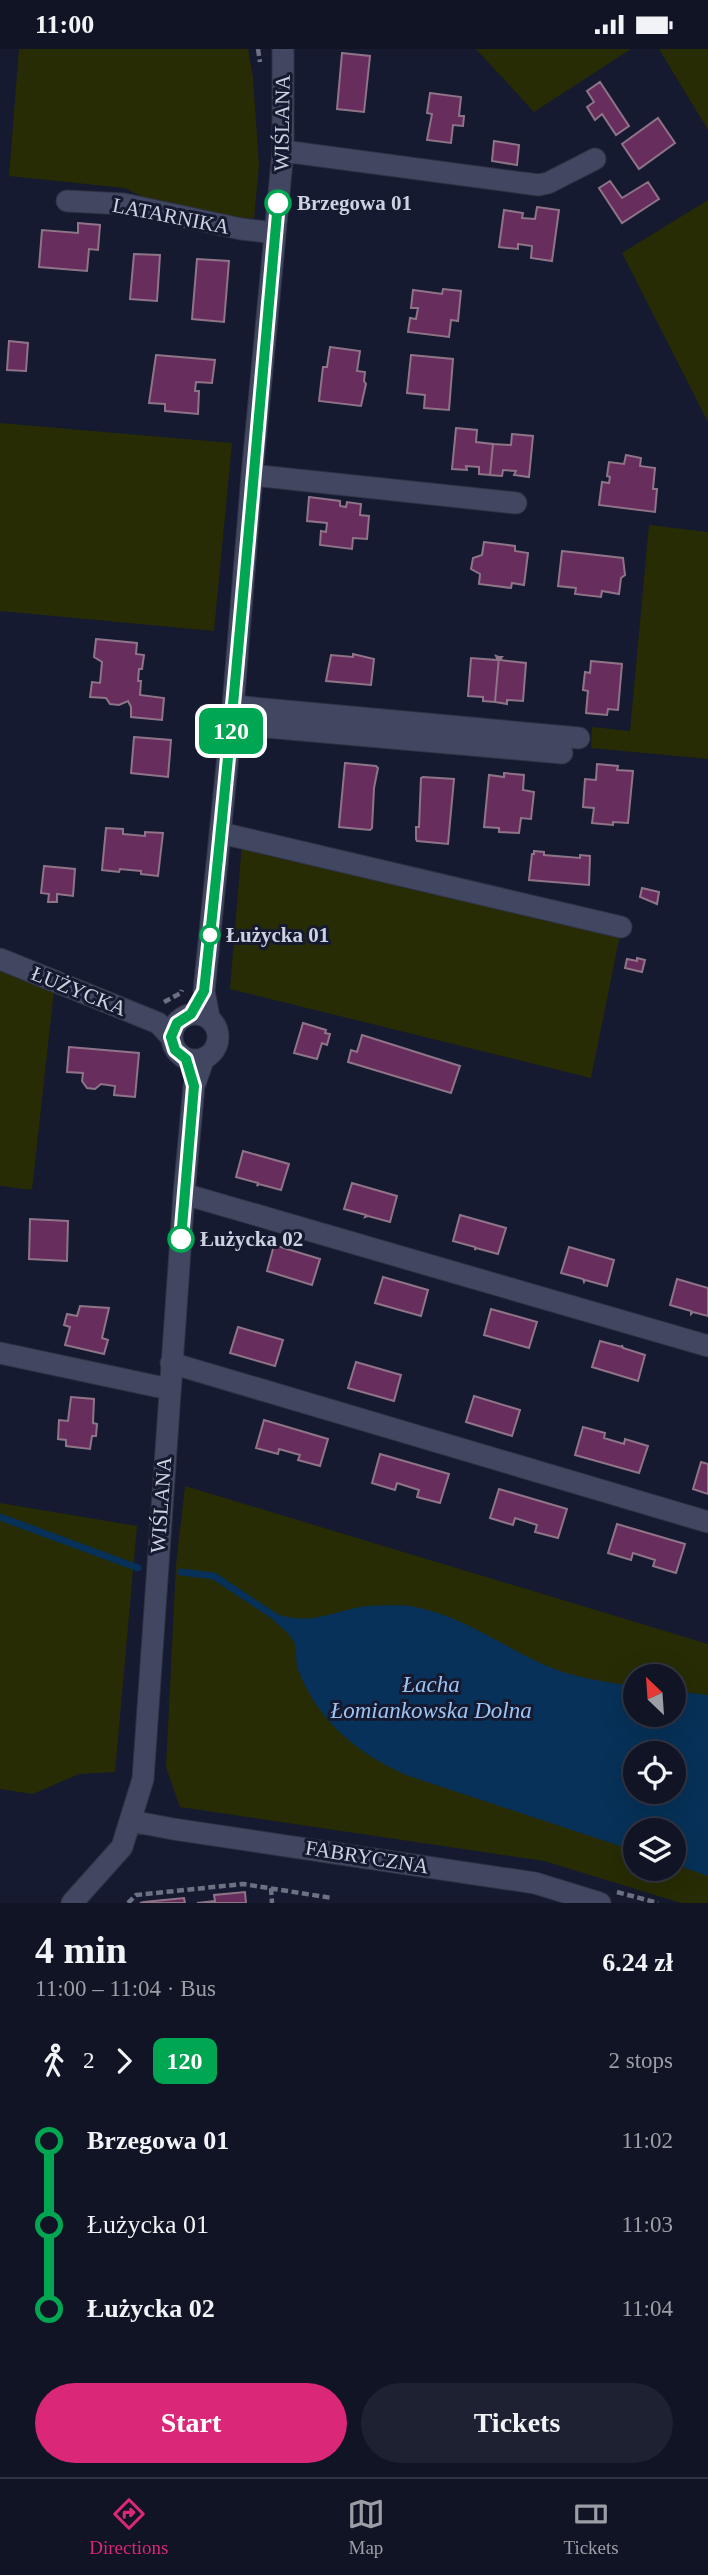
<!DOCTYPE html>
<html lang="en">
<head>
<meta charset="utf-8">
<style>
	body { margin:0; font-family:"Times New Roman",serif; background:#1e2131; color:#f1f3f6; height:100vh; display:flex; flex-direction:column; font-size:26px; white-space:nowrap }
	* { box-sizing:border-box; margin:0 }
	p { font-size:23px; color:#9c9ea6 }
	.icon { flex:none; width:38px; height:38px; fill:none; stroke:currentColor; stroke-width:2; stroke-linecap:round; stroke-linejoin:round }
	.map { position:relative; height:1854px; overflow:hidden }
	.side { display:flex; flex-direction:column; background:#101424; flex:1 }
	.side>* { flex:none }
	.badge { padding:0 14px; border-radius:10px; font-size:24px; line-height:46px }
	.needle { width:46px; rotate:335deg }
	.buttons { position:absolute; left:623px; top:1615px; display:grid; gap:14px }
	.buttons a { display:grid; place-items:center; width:63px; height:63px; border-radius:50%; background:#101424; box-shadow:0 7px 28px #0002,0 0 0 2px #303341; font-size:35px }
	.map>.badge { position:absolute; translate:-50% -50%; box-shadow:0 0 0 4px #fff }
	.legs { display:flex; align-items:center; gap:10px; height:77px; padding:0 35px; font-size:23px }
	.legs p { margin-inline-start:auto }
	.summary { display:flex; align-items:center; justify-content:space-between; height:119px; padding:0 35px }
	h1 { font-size:38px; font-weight:600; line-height:52px }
	.primary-button { display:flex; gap:14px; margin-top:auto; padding:14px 35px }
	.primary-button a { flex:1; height:80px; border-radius:42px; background:#db2777; color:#fff; font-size:28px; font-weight:600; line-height:80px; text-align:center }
	.primary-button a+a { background:#1e2131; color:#f1f3f6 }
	ul { padding:0 35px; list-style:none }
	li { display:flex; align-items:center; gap:24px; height:84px; font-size:26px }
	li i { display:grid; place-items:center; width:10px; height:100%; margin:0 9px; background:currentColor }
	li i::after { content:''; width:18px; height:18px; margin:-9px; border:5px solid; border-radius:50%; background:#101424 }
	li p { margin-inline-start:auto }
	li:first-child i { background:linear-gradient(#0000 50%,currentColor 0) }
	li:last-child i { background:linear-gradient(currentColor 50%,#0000 0) }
	.status { display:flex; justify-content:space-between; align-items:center; height:49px; padding:0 35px; background:#101424; direction:ltr }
	.status svg { height:19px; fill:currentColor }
	.dock { display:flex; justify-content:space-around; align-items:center; height:98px; border-top:2px solid #303341; background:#101424; font-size:19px; color:#9c9ea6 }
	.dock a { display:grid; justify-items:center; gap:4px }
	.dock .current { color:#db2777 }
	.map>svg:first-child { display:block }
	.green { fill:#272c04; fill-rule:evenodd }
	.water { fill:#073158; fill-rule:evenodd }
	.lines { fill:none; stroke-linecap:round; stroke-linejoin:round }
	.stream { stroke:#073158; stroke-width:7 }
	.building { fill:#672d5c; stroke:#8f7488; stroke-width:2 }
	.minor-casing { stroke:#2f3243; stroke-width:23 }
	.path { stroke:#6c7184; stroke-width:4.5; stroke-dasharray:7 3.5; stroke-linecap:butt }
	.minor { stroke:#414761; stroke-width:21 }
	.line-1-casing { stroke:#fff; stroke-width:16 }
	.line-1 { stroke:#00a651; stroke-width:10 }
	.stop-1-dot { fill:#fff; stroke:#00a651; stroke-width:3.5 }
	.labels { text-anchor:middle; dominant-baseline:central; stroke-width:6; stroke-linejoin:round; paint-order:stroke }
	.street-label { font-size:21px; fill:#cdd2e1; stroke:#151a30 }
	.stop-label { font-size:21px; font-weight:bold; fill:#cdd2e1; stroke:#151a30; text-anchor:start }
	.water-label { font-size:23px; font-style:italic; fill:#9bc5f4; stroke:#151a30 }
</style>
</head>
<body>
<div class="status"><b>11:00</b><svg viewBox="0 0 49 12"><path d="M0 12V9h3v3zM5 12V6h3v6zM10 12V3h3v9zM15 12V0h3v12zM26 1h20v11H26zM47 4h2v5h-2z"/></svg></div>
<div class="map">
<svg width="708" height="1854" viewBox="0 0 708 1854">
	<rect width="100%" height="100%" fill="#151a30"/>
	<!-- green -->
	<path class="green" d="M19 0H248L253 29 259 116 254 170 163 157 124 139 9 127Z
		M476 0H631L534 63Z
		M659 0H708V81Z
		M708 151V373L622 204Z
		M0 374 232 394 214 582 0 562Z
		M649 476 708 483V710L591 699 592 678 630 682Z
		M242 795 620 886 591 1029 230 940Z
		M0 919 54 941 32 1141 0 1137Z
		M185 1437 708 1595V1854H681L544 1812 180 1758 166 1718 176 1516ZM635 1628H674V1666H635ZM635 1704H674V1743H635ZM635 1782H674V1820H635Z
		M0 1454 137 1477 115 1723 79 1725 33 1745 0 1740Z"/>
	<!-- water -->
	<path class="water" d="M367 1557C383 1557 400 1555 415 1558 463 1567 503 1598 547 1617 575 1629 605 1633 635 1637V1666H674V1642L708 1646V1827L674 1815V1782H635V1802L406 1726C357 1704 319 1673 299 1623 295 1614 297 1605 295 1596 292 1586 281 1578 274 1572L279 1566C315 1576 332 1562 367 1557ZM635 1704H674V1743H635Z"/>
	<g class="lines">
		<!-- stream -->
		<path class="stream" d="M0 1468 138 1519
			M181 1523 214 1527 283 1573"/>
	</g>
	<!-- building -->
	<path class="building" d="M342 4 370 7 364 63 337 60Z
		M600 33 629 77 616 86 602 65 595 71 587 58 594 53 587 42Z
		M430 44 461 48 459 67H464L463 77 453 76 451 94 427 91 432 65 427 64Z
		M658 69 675 94 639 120 622 95Z
		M494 92 519 96 517 116 492 112Z
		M610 132 622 149 648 133 659 150 622 174 599 139Z
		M537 158 559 161 552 212 531 209 532 197 518 195V200L499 198 504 161 523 164 522 169 535 170Z
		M78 174 100 176 98 201 89 200 87 222 39 218 42 181 78 184Z
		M134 205 160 206 157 252 130 250Z
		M197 210 229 212 224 273 192 270Z
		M443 240 461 242 458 272 451 271 449 288 408 283 410 269 416 270 418 259H411L413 241 442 245Z
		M9 292 28 294 26 322 7 321Z
		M330 298 360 302 357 322 365 323 364 332 366 335 361 357 319 352 323 318H327Z
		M156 306 215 311 212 334 196 333 195 342H199L198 365 165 362V355L149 354Z
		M411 306 453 310 449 361 424 359 425 346 407 344Z
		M456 379 477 381 476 393 493 395 490 426 479 425V418L466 417 467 421 452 420Z
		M512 385 533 387 529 428 514 426 516 422 503 421 502 427 490 426 493 395 511 396Z
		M626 406 641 409 640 417 655 419 653 440H657L655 463 599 456 602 433 609 434 610 428 607 427 609 413 624 415Z
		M309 448 340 452V457L346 458 347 453 361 455 360 466 369 467 367 490 353 489 352 500 320 496 321 482 326 483 327 474 307 472Z
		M484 493 515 497V502L528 504 524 536 512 534 511 539 479 535 480 525 471 520 473 509 482 506Z
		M562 502 623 509 625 526 621 529 619 545 602 542 601 548 575 545 576 539 558 537Z
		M96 590 137 594 136 605 144 606 142 620H139L138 632H141L140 646 164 649 162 671 131 668V658L128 652 119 656 110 655 106 649 90 648 92 633 100 634 102 613 94 608Z
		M353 605 374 610 371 636 326 632 331 606 353 608Z
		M496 607 499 608 495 653 483 652V648L468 647 471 609 498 611Z
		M499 608H502L500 611 526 614 523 652 507 651V655L495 653Z
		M591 612 622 615 618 661 608 660 607 666 586 664 588 642 583 641 585 623 590 624Z
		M134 688 171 691 168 728 131 724Z
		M345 714 376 717 378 719 374 739 372 779 370 781 339 778Z
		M597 715 618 717 617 721 633 722 628 774 613 773V776L592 774 594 759 583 758 585 730 596 731Z
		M504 724 524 726 523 741 534 743 531 770 521 769 519 784 499 783V779L484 778 489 726 504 728Z
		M423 728 454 730 448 795 417 792 416 790V778H419L421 729Z
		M106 779 123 780V785L145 787V783L163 784 158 827 141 825V822L130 821 120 820 119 823 102 821Z
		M534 802 544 803V806L580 809V806L590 807 589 836 529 831 532 805H534Z
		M44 817 75 820 73 847 57 845V853H48L49 845 41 844Z
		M642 839 659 843 657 855 640 848Z
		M637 909 645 911 642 923 625 919 627 910 637 912Z
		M303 974 326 981 325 984 330 985 327 996 322 994 317 1010 294 1004Z
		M362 986 460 1017 451 1044 348 1013 351 1001 357 1003Z
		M69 998 139 1004 135 1048 114 1046 115 1037 101 1035 95 1040 87 1039 82 1032 83 1024 67 1023Z
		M243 1102 289 1115 281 1141 259 1135 257 1137 258 1134 236 1128Z
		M352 1134 397 1147 390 1173 368 1167 365 1168 366 1166 344 1160Z
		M460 1166 506 1179 498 1205 476 1199 475 1201V1198L453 1192Z
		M30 1170 68 1172 67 1212 29 1210Z
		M274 1196 320 1210 312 1236 267 1222Z
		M569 1198 614 1211 607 1237 585 1231 584 1233 583 1230 561 1224Z
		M383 1228 428 1241 421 1267 375 1254Z
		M677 1230 708 1239V1267L693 1263 691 1265V1262L670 1256Z
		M80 1257 109 1259 102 1289 108 1291 104 1305 65 1296 70 1278 64 1276 67 1265 77 1267Z
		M491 1260 537 1273 529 1299 484 1286Z
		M238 1278 283 1291 275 1317 230 1304Z
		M600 1292 622 1298V1296L623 1299 645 1306 638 1332 592 1318Z
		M356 1313 401 1326 394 1352 348 1339Z
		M474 1347 520 1361 512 1387 466 1373Z
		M71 1348 94 1350 93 1374 97 1375 96 1387H92L90 1400 66 1397V1391L58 1390 59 1371 68 1372Z
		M264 1371 328 1390 320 1417 298 1411 300 1406 279 1400 278 1405 256 1399Z
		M583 1378 605 1384 604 1389 624 1395 625 1390 648 1397 639 1424 575 1406Z
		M380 1405 449 1425 440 1454 417 1448 419 1441 397 1434 395 1441 372 1434Z
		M701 1413 708 1415V1445L693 1440Z
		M499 1440 567 1460 558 1489 535 1483 537 1476 515 1469 513 1476 490 1469Z
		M617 1475 685 1495 676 1524 653 1517 655 1511 633 1504 631 1511 608 1504Z
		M245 1843 246 1854H197L215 1852 214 1846Z
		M184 1849 185 1854H140L144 1853Z"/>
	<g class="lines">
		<!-- minor casing -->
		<g class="minor-casing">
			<path id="minor" d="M283 102 538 136 548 134 595 110
				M67 152 124 155 241 180 275 184
				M252 426 516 454
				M233 657 579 689
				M231 675 562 704
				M221 784 621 878
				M0 910 158 974 171 988
				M172 988a23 23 0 1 1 46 0a23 23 0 1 1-46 0Z
				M209 968 204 942 233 657 252 426 283 102V0
				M184 1145 708 1297
				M0 1304 169 1340
				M171 1314 708 1473
				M131 1772 173 1780 535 1834 600 1854
				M72 1854 122 1798 143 1730 184 1145 194 1037 204 1009"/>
		</g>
		<!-- path -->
		<path class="path" d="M258 0 260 13
			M164 953 181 944 182 941
			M271 1839 272 1854
			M617 1843 658 1854
			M128 1854 136 1846 243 1835 332 1849"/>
		<!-- minor -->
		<use href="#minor" class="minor"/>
	</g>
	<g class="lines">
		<!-- line-1 casing -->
		<g class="line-1-casing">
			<path id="line-1" d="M181 1190 194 1037 186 1010 175 1001 171 988 177 974 191 965 204 942C233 680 254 417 278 154"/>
		</g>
		<!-- line-1 -->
		<use href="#line-1" class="line-1"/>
	</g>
	<!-- markers -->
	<g class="stop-1-dot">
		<circle cx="278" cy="154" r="12"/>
		<circle cx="210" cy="886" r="9"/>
		<circle cx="181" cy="1190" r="12"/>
	</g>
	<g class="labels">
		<!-- street labels -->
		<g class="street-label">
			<text transform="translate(282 74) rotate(-89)">WIŚLANA</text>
			<text transform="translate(171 167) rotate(11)">LATARNIKA</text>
			<text transform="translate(79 942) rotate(22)">ŁUŻYCKA</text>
			<text transform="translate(161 1456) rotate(-86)">WIŚLANA</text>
			<text transform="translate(367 1808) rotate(9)">FABRYCZNA</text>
		</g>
		<!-- stop labels -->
		<g class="stop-label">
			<text x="297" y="154">Brzegowa 01</text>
			<text x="226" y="886">Łużycka 01</text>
			<text x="200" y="1190">Łużycka 02</text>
		</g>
		<!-- water labels -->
		<g class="water-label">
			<text x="431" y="1635">Łacha<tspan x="431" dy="26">Łomiankowska Dolna</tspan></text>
		</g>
	</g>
</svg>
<div class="buttons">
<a><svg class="needle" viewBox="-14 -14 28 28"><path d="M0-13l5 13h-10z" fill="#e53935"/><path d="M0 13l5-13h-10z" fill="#9c9ea6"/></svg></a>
<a><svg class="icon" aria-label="locate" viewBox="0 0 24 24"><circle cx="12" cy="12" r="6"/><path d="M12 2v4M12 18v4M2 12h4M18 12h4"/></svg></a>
<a><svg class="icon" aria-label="layers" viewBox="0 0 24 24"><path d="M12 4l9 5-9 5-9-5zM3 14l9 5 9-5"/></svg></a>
</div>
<b class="badge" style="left:231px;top:682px;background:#00a651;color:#fff">120</b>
</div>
<section class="side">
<div class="summary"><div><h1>4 min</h1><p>11:00 – 11:04 · Bus</p></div><b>6.24 zł</b></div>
<div class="legs"><svg class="icon" aria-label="walk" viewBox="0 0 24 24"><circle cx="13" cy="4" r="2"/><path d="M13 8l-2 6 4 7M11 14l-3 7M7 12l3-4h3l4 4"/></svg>2<svg class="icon" aria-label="forward" viewBox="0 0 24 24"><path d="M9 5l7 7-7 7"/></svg><b class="badge" style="background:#00a651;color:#fff">120</b><p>2 stops</p></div>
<ul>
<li><i style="color:#00a651"></i><b>Brzegowa 01</b><p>11:02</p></li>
<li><i style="color:#00a651"></i><span>Łużycka 01</span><p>11:03</p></li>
<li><i style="color:#00a651"></i><b>Łużycka 02</b><p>11:04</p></li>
</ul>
<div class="primary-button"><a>Start</a><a>Tickets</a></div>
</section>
<nav class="dock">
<a class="current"><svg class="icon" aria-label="directions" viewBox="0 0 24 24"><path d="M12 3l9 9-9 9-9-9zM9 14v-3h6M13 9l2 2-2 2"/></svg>Directions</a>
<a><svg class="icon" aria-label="map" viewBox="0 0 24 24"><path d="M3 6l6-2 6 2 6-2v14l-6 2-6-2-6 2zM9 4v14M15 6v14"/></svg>Map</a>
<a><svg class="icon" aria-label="tickets" viewBox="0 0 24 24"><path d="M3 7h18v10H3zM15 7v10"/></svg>Tickets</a>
</nav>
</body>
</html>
